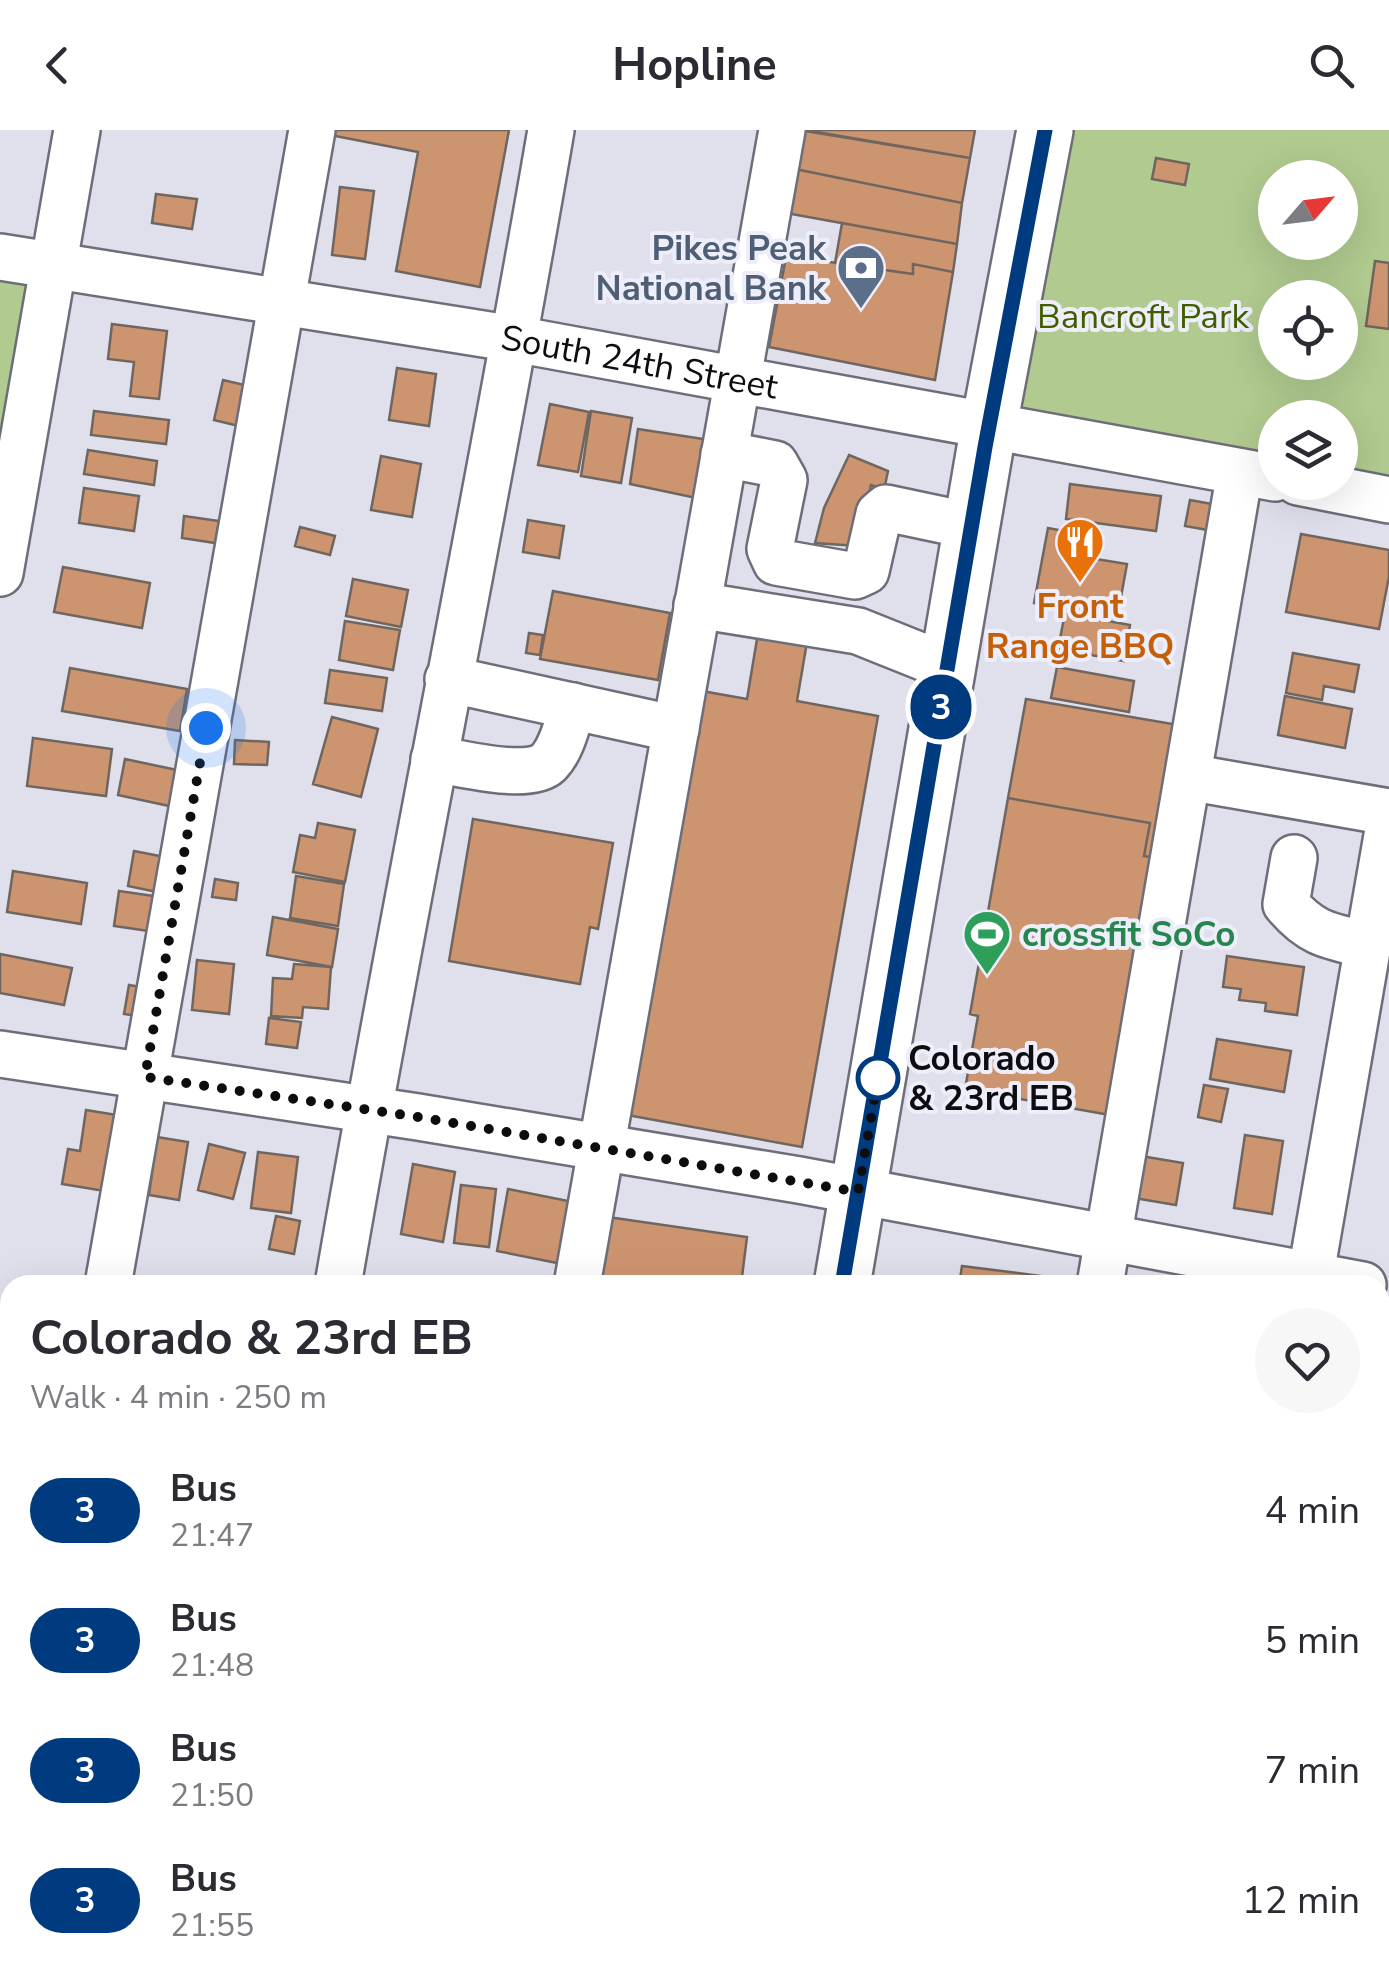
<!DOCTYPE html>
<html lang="en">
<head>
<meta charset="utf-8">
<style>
	body { margin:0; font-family:"Nunito Sans",sans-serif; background:#f7f7f7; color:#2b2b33; height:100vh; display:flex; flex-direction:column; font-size:38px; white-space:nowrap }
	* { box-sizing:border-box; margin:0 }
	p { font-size:32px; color:#7c7c81 }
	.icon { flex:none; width:55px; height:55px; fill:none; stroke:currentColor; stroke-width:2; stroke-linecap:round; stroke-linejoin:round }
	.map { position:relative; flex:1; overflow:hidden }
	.side { position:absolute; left:0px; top:1145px; width:1390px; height:710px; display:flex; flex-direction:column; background:#fff; border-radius:30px 30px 0 0; box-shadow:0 10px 40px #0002 }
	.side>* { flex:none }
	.badge { padding:0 20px; border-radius:32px; font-size:35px; line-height:65px }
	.needle { width:65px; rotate:62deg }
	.tools { position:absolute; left:1258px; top:30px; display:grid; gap:20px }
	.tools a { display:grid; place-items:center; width:100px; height:100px; border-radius:50%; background:#fff; box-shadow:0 10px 40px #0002; font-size:50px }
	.you { position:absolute; width:50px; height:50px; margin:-25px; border:8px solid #fff; border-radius:50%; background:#1a73e8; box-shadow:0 0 0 15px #1a73e833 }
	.map>.badge { position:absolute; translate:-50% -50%; box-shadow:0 0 0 5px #fff }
	.round { display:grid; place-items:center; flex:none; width:105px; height:105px; border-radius:52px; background:#f7f7f7 }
	.overview { display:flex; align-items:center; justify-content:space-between; height:170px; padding:0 30px }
	h1 { font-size:48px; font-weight:700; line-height:75px }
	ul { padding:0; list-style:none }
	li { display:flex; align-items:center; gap:30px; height:130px; padding:0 30px }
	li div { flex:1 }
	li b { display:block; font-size:38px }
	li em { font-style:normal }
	li .badge { min-width:110px; font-weight:700; text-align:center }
	header { display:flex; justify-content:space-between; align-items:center; height:130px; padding:0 30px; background:#fff; font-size:45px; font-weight:700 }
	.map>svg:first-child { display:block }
	.green { fill:#b0ca8f; fill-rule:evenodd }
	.building { fill:#cd9470; stroke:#706660; stroke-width:2.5 }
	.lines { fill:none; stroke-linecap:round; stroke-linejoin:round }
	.minor-casing { stroke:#6d6e79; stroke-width:50 }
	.major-casing { stroke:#6d6e79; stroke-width:60 }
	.minor { stroke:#fff; stroke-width:45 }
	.major { stroke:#fff; stroke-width:55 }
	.line-casing { stroke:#fff; stroke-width:22 }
	.line { stroke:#003b80; stroke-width:15 }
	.walk { stroke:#0d0d11; stroke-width:10; stroke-dasharray:0 18 }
	.stop-dot { fill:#fff; stroke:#003b80; stroke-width:5 }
	.labels { text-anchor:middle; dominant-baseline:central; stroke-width:8; stroke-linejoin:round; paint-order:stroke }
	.service-label { font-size:35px; font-weight:bold; fill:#4e5e75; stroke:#edeefa; text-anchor:end }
	.park-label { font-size:35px; fill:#415d00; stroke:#edeefa }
	.street-label { font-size:35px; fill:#0d0d11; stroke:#edeefa }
	.food-label { font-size:35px; font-weight:bold; fill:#c56008; stroke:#edeefa }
	.leisure-label { font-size:35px; font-weight:bold; fill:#27864d; stroke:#edeefa; text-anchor:start }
	.stop-label { font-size:35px; font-weight:bold; fill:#0d0d11; stroke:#edeefa; text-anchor:start }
</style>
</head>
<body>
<header><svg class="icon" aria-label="back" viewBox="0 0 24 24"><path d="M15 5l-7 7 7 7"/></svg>Hopline<svg class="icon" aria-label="search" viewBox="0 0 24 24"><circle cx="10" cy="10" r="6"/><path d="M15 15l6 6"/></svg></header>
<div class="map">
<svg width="1389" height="1855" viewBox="0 0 1389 1855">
	<rect width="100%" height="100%" fill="#e0e0ed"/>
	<!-- green -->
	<path class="green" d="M1045 0H1389V370L1340 352V288H1275V348L989 295ZM1275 48H1340V112H1275ZM1275 168H1340V232H1275Z
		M0 144 25 152 30 168 0 326Z"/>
	<!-- building -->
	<path class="building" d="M326 0H509L480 157 396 141 418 22 325 4Z
		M805 0H975L970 28Z
		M805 1 970 28 962 73 795 39Z
		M1156 28 1189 34 1185 55 1152 49Z
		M795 39 962 73 957 114 786 83Z
		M340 57 374 61 365 129 332 125Z
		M156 64 197 69 192 99 152 93Z
		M842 93 957 114 953 142 913 134V144L835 133Z
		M787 122 830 132 913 144V134L953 142 935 250 769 217Z
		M1375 131 1389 133V199L1366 196Z
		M112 194 167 201 159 269 130 266 134 232 108 229Z
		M397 238 436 244 429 296 389 290Z
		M223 250 257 258 247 298 214 290Z
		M550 274 589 282 578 342 538 335Z
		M94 281 169 290 166 314 91 305Z
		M591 281 632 288 621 353 581 346Z
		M638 299 710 310 701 369 630 354Z
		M88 320 157 331 154 355 84 344Z
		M849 325 888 341 884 360 871 355 857 416 815 413 824 378Z
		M381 326 421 334 412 387 371 380Z
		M1070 354 1161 366 1156 401 1066 389Z
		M84 358 139 366 134 401 79 393Z
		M1190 370 1223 376 1219 402 1185 396Z
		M184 386 219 391 215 413 182 408Z
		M528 390 564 396 559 428 523 422Z
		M300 397 335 406 330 425 295 416Z
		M1048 398 1100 408 1096 429 1127 434 1117 489 1034 473Z
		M1301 404 1389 420V446L1379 499 1286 482Z
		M63 437 150 453 142 498 54 482Z
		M353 449 408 460 401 497 346 486Z
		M553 461 670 483 658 550 540 529Z
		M1065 483 1130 495 1124 531 1058 519Z
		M345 491 400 500 393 540 339 530Z
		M529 503 543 505 540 525 526 523Z
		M758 503 807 512 797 571 878 586 802 1017 627 985 702 561 747 569Z
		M1293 523 1359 535 1354 562 1324 556 1322 570 1286 563Z
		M1057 537 1134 551 1129 582 1051 568Z
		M70 538 187 559 180 601 62 581Z
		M330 540 387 548 382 581 325 573Z
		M1285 566 1352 579 1345 618 1278 605Z
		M1026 569 1190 597 1166 730 1144 726 1150 693 1008 668Z
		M332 587 378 599 361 667 313 654Z
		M33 608 112 619 106 666 27 656Z
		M235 610 269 612 267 635 234 634Z
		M125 629 177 640 169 676 118 665Z
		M1008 668 1150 693 1144 726 1166 730 1121 987 965 959 978 886 970 884Z
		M473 689 613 713 598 799 590 797 580 854 449 831Z
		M318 693 355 700 345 752 293 742 300 705 315 708Z
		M134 721 170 728 162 763 128 756Z
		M13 741 87 753 81 794 7 782Z
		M296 746 344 754 338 796 290 788Z
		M215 749 238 753 236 770 212 767Z
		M119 761 154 766 149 801 114 796Z
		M273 787 338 799 332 837 267 825Z
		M0 824 72 838 64 875 0 863Z
		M1227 826 1304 837 1297 885 1265 881 1266 873 1239 870 1241 859 1223 857Z
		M197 830 234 834 229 884 192 880Z
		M294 834 331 837 328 879 303 877 302 888 271 886 273 848 292 849Z
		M129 855 147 858 144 887 124 884Z
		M269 888 301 892 297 918 266 914Z
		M1217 909 1291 921 1284 962 1210 949Z
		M1204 955 1228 959 1221 992 1198 987Z
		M86 980 123 986 111 1062 62 1054 68 1019 80 1021Z
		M1245 1005 1283 1011 1272 1084 1234 1078Z
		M157 1007 188 1012 179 1070 149 1065Z
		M209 1014 245 1023 233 1069 198 1060Z
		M258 1022 298 1027 291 1083 251 1078Z
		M1141 1026 1183 1033 1176 1075 1134 1068Z
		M413 1034 455 1042 443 1112 401 1104Z
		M461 1055 496 1059 489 1117 454 1113Z
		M508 1059 583 1074 572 1136 497 1121Z
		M276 1086 300 1091 294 1124 269 1119Z
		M601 1086 747 1107 741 1155H591Z
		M962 1136 1041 1146 1040 1155H959Z
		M50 1147 93 1153V1155H49Z
		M1380 1255 1389 1257V1330L1380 1329Z
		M0 1260 10 1261V1289L0 1288Z
		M1380 1340 1389 1341V1363L1380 1362Z
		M1380 1381 1389 1382V1428L1380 1427Z
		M1380 1444 1389 1446 1386 1469 1389 1470V1497L1380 1495Z
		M1380 1507 1388 1508 1383 1550 1380 1549Z
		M0 1535 10 1537 6 1588 0 1586Z
		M1380 1690 1389 1692V1712L1380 1710Z
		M1380 1772 1389 1773V1813L1380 1812Z
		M1380 1834 1385 1835 1382 1855H1250L1251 1845H1380Z
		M119 1845H185L182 1855H117Z
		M572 1845 628 1855H571Z"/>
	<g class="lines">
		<!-- minor casing -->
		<g class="minor-casing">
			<g id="minor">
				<path id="s1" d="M0 127 515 209 1275 348"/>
				<path d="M724 324 775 334 784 350 770 419 776 432 855 446 866 441 879 384 886 378 971 396"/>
				<path d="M1298 352 1389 370"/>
				<path d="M0 443 77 0"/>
				<path d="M697 475 858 501 948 537"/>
				<path d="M448 549 676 599"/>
				<path d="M434 629C460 633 529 651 548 633 562 619 567 594 573 576"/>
				<path d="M1188 647 1389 682"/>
				<path d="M1294 728 1286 774C1312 805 1330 806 1368 815"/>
				<path d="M0 924 418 987 799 1050 1363 1155"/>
				<path d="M108 1155 312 0"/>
				<path d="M338 1155C404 769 485 386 551 0"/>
				<path d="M577 1155 782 0"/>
				<path d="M1100 1155 1240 342"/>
				<path d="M1309 1155 1389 694"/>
				<path d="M0 1713 10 1715"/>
				<path d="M794 1845 847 1855"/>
				<path d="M43 1855 47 1845"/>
				<path d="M218 1855 220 1845"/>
				<path d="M449 1855 451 1845"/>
				<path d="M979 1855 981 1845"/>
				<path d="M1187 1855 1188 1845"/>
			</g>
		</g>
		<!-- major casing -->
		<g class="major-casing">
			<path id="major" d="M842 1155 989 295 1045 0
				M719 1855 720 1845"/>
		</g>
		<!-- minor -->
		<use href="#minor" class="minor"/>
		<!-- major -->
		<use href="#major" class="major"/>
	</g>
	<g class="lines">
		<!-- line casing -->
		<g class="line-casing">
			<path id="line" d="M842 1155 985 317 1045 0"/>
		</g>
		<!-- line -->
		<use href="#line" class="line"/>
		<!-- walk -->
		<path class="walk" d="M206 598 145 947 418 987 858 1062 879 943 878 948"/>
	</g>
	<!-- icons -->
	<defs>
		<g id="bank-pin" transform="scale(2.5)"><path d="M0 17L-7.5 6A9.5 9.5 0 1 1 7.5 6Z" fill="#5c6f8a" stroke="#edeefa"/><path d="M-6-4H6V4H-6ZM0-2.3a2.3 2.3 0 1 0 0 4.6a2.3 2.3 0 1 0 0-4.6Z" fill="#fff"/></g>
		<g id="restaurant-pin" transform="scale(2.5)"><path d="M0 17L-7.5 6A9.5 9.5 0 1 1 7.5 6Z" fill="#e8710a" stroke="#edeefa"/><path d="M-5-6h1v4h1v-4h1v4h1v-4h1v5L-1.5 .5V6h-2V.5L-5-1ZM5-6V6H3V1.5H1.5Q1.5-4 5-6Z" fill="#fff"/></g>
		<g id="stadium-pin" transform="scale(2.5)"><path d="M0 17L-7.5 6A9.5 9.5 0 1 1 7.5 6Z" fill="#2e9e5b" stroke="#edeefa"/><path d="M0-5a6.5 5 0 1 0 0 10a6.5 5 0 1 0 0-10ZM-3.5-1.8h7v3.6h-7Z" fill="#fff"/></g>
	</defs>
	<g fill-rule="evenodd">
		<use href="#bank-pin" x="861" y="138"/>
		<use href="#restaurant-pin" x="1080" y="412"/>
		<use href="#stadium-pin" x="987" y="804"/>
	</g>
	<!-- markers -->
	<circle class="stop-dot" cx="878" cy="948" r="20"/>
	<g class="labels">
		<!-- service labels -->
		<g class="service-label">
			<text x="826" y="118">Pikes Peak<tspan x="826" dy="40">National Bank</tspan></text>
		</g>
		<!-- park labels -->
		<g class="park-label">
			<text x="1143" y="186">Bancroft Park</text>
		</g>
		<!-- street labels -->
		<g class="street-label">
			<text stroke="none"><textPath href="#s1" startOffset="648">South 24th Street</textPath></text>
		</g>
		<!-- food labels -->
		<g class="food-label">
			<text x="1080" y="476">Front<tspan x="1080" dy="40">Range BBQ</tspan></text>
		</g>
		<!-- leisure labels -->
		<g class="leisure-label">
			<text x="1022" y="804">crossfit SoCo</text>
		</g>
		<!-- stop labels -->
		<g class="stop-label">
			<text x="908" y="928">Colorado<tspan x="908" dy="40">&amp; 23rd EB</tspan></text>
		</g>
	</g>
</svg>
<div class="tools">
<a><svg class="needle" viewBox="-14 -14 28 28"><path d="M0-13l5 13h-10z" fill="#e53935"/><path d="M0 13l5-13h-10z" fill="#7c7c81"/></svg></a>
<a><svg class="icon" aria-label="locate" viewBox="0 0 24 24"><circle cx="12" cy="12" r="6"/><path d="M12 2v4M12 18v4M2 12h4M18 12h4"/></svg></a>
<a><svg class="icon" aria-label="layers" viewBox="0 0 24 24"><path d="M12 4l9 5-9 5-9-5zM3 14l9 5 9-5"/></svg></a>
</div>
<div class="you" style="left:206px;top:598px"></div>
<b class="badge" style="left:941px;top:577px;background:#003b80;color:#fff">3</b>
<section class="side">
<div class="overview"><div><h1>Colorado &amp; 23rd EB</h1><p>Walk · 4 min · 250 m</p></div><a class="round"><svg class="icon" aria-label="heart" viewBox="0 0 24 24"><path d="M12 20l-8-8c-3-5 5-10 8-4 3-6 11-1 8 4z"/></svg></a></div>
<ul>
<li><span class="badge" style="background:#003b80;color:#fff">3</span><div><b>Bus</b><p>21:47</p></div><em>4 min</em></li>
<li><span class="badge" style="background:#003b80;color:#fff">3</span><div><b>Bus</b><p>21:48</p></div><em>5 min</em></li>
<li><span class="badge" style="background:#003b80;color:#fff">3</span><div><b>Bus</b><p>21:50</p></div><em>7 min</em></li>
<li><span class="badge" style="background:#003b80;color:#fff">3</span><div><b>Bus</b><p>21:55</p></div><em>12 min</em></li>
</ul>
</section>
</div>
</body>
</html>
